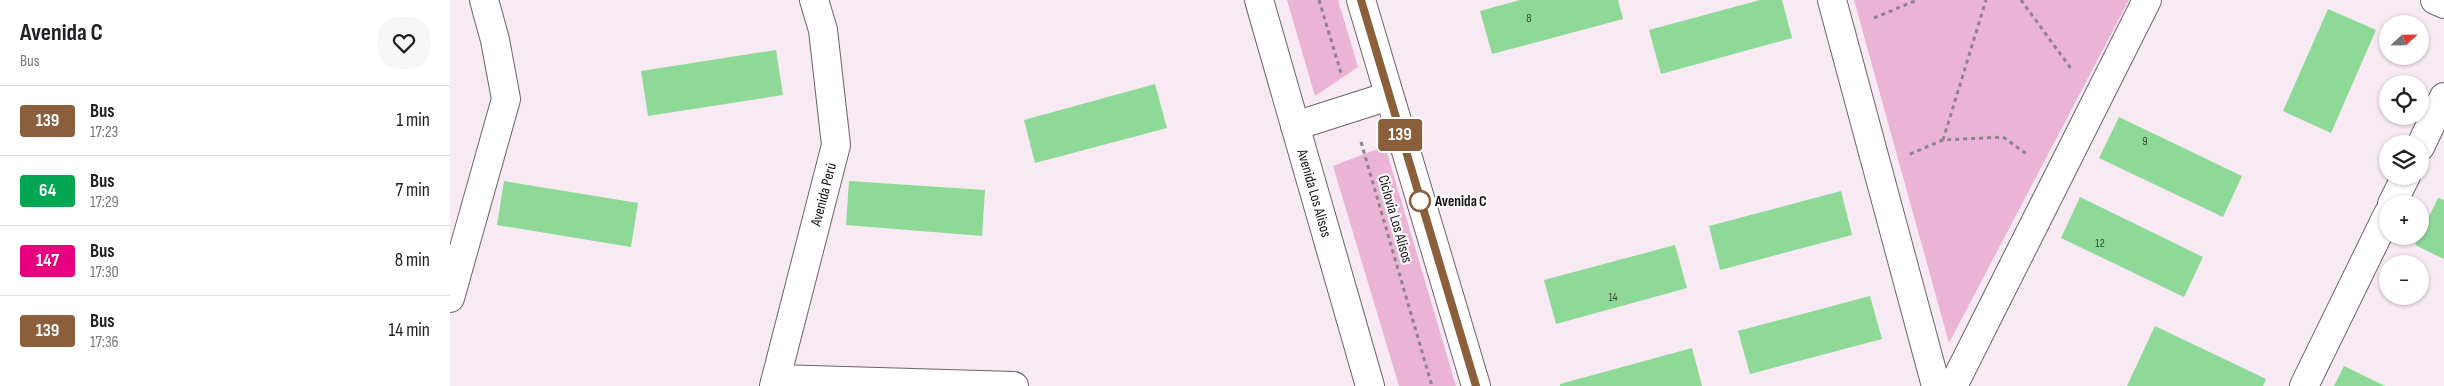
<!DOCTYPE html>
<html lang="en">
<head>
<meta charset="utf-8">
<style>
	body { margin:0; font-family:"Sofia Sans Condensed",sans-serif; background:#f6f6f6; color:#202124; height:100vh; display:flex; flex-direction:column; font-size:19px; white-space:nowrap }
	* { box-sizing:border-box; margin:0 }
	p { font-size:16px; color:#757577 }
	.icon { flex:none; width:28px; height:28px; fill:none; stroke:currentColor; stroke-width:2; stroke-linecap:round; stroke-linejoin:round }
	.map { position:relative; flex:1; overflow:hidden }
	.side { display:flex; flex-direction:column; background:#fff; width:450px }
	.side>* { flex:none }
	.badge { padding:0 10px; border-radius:4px; font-size:18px; line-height:32px }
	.needle { width:32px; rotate:68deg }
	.fabs { position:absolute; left:1929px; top:15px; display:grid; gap:10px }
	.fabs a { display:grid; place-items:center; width:50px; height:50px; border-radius:50%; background:#fff; box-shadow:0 1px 4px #0004; font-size:25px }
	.map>.badge { position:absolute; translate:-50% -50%; box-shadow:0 0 0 2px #fff }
	.round { display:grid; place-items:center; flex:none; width:52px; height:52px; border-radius:20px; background:#f6f6f6 }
	.overview { display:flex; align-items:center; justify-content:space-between; height:85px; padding:0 20px }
	h1 { font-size:24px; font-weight:700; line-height:38px }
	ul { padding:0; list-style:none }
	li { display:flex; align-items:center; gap:15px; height:70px; padding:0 20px; border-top:1px solid #e0e0e0 }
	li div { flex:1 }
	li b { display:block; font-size:19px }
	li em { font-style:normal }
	li .badge { min-width:55px; font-weight:700; text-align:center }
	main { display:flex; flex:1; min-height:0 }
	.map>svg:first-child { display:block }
	.green { fill:#ebb3d6 }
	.building { fill:#8ed998 }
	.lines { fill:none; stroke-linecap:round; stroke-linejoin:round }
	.street-casing { stroke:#6d6369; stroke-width:30 }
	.secondary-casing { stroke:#6d6369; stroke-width:30 }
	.path { stroke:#8d848a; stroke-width:3; stroke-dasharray:4 4; stroke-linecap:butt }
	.street { stroke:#fff; stroke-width:28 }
	.secondary { stroke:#fff; stroke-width:28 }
	.line-casing { stroke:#fff; stroke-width:11 }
	.line { stroke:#8b5e3c; stroke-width:8 }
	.stop-dot { fill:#fff; stroke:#8b5e3c; stroke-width:2.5 }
	.labels { text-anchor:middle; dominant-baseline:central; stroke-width:4.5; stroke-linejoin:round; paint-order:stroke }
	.number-label { font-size:12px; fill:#334335 }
	.street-label { font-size:15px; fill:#151114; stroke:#fdfbfc }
	.stop-label { font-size:15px; font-weight:bold; fill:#151114; stroke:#fdfbfc; text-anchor:start }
</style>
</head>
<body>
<main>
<section class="side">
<div class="overview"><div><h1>Avenida C</h1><p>Bus</p></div><a class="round"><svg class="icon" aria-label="heart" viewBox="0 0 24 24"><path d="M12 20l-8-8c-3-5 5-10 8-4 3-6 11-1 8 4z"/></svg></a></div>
<ul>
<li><span class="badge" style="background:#8b5e3c;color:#fff">139</span><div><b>Bus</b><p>17:23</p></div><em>1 min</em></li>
<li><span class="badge" style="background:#00a651;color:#fff">64</span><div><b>Bus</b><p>17:29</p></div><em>7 min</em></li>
<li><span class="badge" style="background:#e6007e;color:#fff">147</span><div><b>Bus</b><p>17:30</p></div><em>8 min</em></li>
<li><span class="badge" style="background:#8b5e3c;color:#fff">139</span><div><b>Bus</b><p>17:36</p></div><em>14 min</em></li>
</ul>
</section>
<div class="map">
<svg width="1994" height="386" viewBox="0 0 1994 386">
	<rect width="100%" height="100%" fill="#f7eaf2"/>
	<!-- green -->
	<path class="green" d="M837 0H888L908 67 865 96Z
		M1404 0H1679L1499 343Z
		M935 146 1006 386H949L883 166Z"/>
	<!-- building -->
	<path class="building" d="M1070 0H1168L1173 19 1042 54 1030 11Z
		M1310 0H1332L1342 38 1211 74 1199 30Z
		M1878 9 1926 30 1881 133 1833 111Z
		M326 50 333 95 198 116 191 71Z
		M705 84 717 128 585 163 574 120Z
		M1669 117 1792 176 1773 217 1649 158Z
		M54 181 188 203 181 247 47 225Z
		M399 181 535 190 532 236 396 225Z
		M1391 191 1402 235 1270 270 1259 226Z
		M1630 197 1753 257 1734 297 1611 238Z
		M1988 198 1994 200V259L1965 245Z
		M1225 245 1237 288 1106 324 1094 280Z
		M1420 296 1432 339 1300 374 1288 331Z
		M1705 326 1816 379 1813 386H1677Z
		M1242 348 1252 386H1110V384Z
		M1894 366 1935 386H1884Z"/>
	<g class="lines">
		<!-- street casing -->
		<g class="street-casing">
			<g id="street">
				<path d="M1382 0 1486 386"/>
				<path d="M1985 0 1994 4"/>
				<path d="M1970 147 1994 97"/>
				<path d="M1942 204 1956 176"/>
				<path d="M0 298 56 99 45 40 34 0"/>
				<path d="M327 379 564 386"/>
				<path id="s1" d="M324 386 386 145 373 30 364 0"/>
				<path d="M1503 386 1697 0"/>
				<path d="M1854 386 1938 214"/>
			</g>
		</g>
		<!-- secondary casing -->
		<g class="secondary-casing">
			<g id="secondary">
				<path id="s2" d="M809 0 920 386"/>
				<path d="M911 0 1026 386"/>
				<path d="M845 126 939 96"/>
			</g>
		</g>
		<!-- path -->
		<path class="path" d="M869 0 891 73
			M1571 0 1622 70
			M1424 18 1467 0
			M1493 140 1536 0
			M911 142 982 386
			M1460 154 1493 140 1553 137 1578 155"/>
		<!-- street -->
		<use href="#street" class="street"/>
		<!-- secondary -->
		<use href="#secondary" class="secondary"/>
	</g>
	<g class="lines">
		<!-- line casing -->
		<g class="line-casing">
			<path id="line" d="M911 0 1026 386"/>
		</g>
		<!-- line -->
		<use href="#line" class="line"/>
	</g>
	<!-- markers -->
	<circle class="stop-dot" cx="970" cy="201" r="10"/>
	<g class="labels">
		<!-- number labels -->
		<g class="number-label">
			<text x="1079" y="18">8</text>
			<text x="1695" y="141">9</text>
			<text x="1650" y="243">12</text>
			<text x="1163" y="297">14</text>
		</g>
		<!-- street labels -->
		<g class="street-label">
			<text stroke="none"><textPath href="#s2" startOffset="201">Avenida Los Alisos</textPath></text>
			<text stroke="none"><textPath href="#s1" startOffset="198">Avenida Perú</textPath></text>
			<text transform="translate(945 219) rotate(74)">Ciclovía Los Alisos</text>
		</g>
		<!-- stop labels -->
		<g class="stop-label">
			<text x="985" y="201">Avenida C</text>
		</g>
	</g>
</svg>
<div class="fabs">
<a><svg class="needle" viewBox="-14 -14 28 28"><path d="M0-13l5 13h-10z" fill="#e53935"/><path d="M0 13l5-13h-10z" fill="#757577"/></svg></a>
<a><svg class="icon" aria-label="locate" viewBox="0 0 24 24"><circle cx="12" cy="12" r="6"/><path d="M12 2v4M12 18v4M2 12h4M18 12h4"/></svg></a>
<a><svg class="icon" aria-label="layers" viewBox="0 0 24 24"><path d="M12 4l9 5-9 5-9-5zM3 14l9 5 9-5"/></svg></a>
<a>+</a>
<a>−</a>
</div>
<b class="badge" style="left:950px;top:135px;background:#8b5e3c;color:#fff">139</b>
</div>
</main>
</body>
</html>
